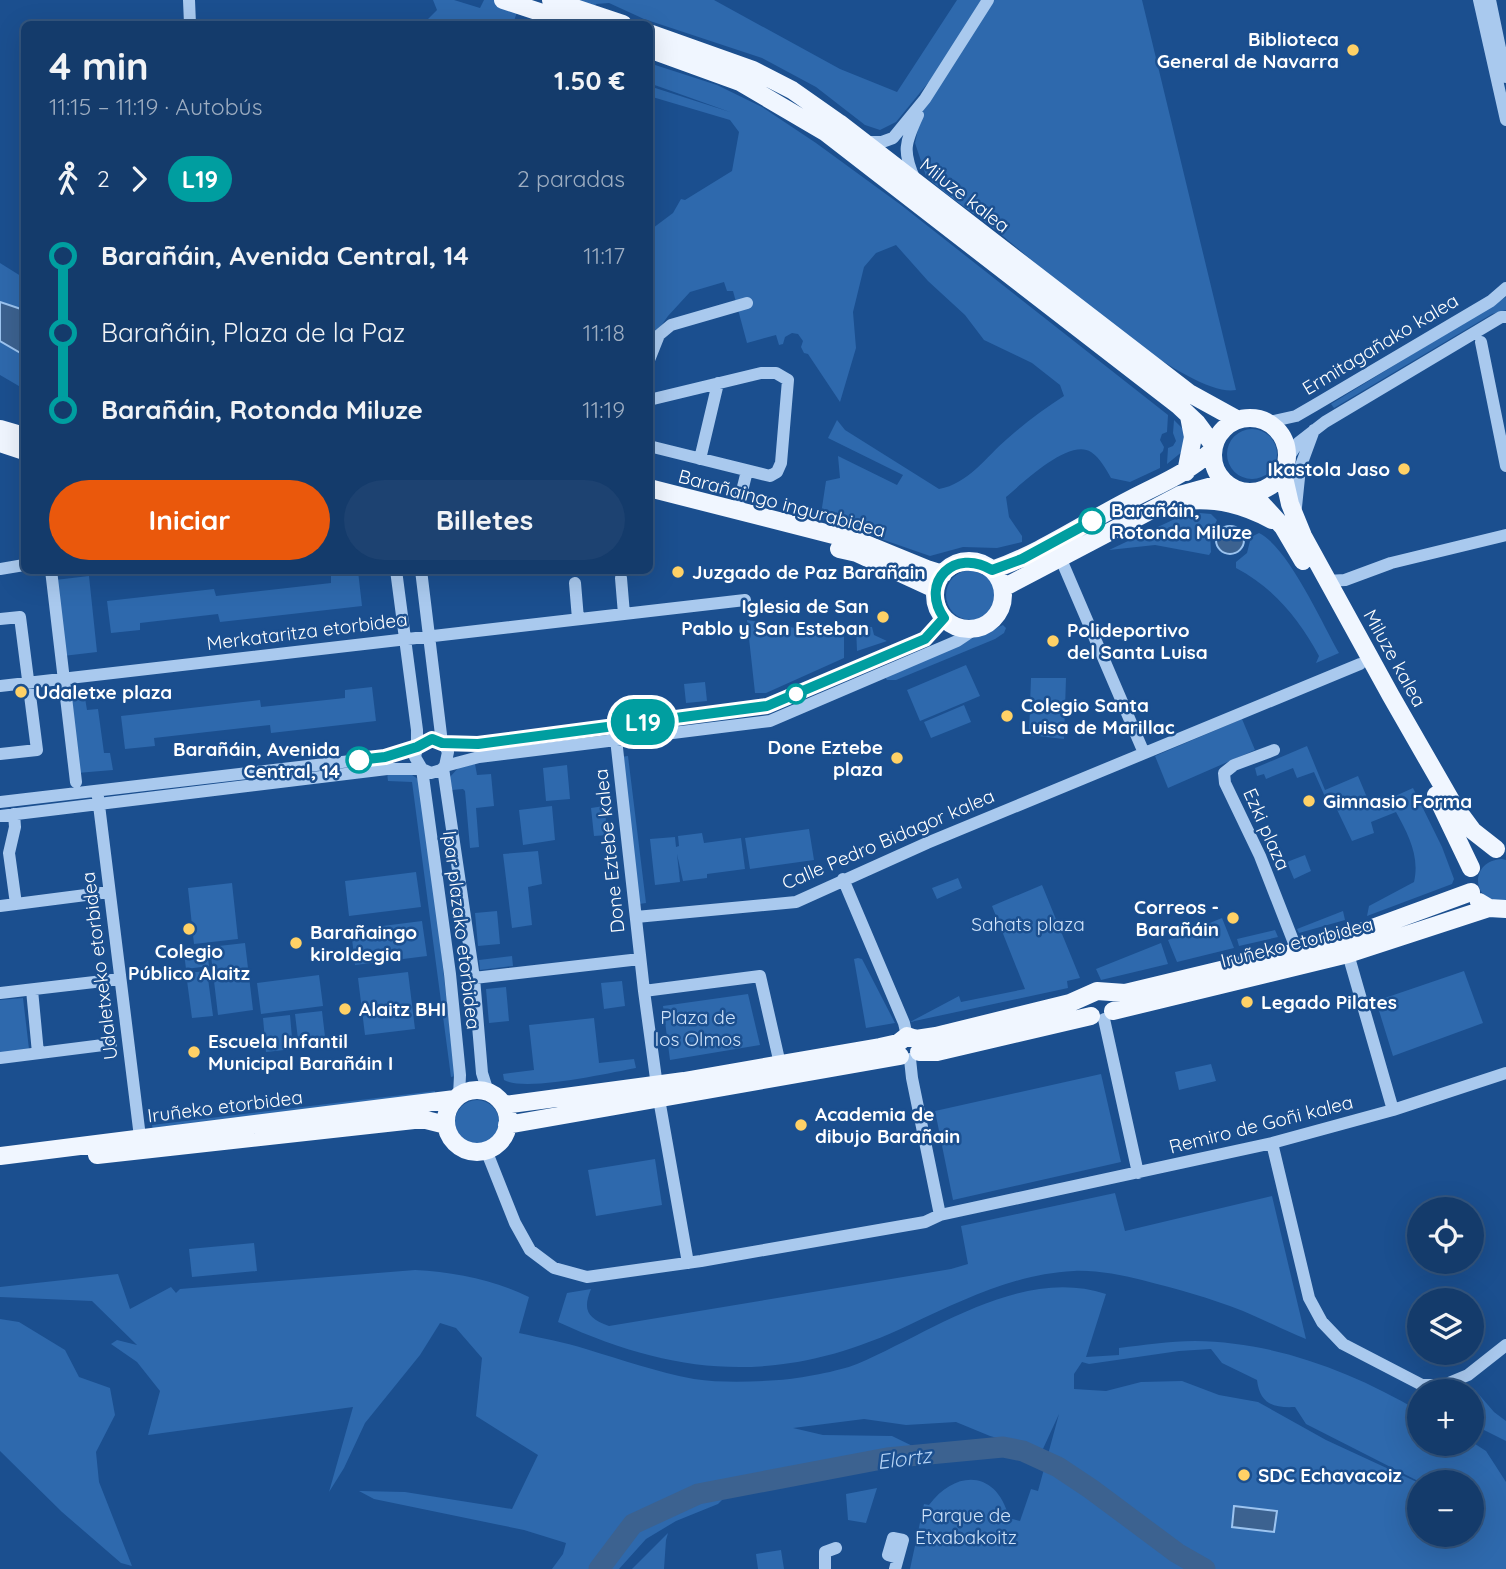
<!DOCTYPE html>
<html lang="es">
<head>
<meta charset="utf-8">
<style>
	body { margin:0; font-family:Quicksand,sans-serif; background:#1d4271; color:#f1f3f6; height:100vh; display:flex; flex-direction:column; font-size:26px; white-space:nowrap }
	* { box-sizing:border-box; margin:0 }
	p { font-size:23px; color:#9dadc1 }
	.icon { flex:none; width:38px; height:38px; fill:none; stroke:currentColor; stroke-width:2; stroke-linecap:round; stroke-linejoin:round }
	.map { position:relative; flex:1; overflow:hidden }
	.side { position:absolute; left:21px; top:21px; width:632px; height:553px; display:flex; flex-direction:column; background:#143b6b; border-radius:10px; box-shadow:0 7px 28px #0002,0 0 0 2px #33557e }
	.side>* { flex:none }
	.badge { padding:0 14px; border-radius:23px; font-size:24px; line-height:46px }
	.tools { position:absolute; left:1407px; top:1197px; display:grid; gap:14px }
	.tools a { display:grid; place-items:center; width:77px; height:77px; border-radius:50%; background:#143b6b; box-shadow:0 7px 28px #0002,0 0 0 2px #33557e; font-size:35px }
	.map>.badge { position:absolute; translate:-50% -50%; box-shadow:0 0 0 4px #fff }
	.legs { display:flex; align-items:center; gap:10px; height:77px; padding:0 28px; font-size:23px }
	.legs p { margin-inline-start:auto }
	.summary { display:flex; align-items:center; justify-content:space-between; height:119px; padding:0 28px }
	h1 { font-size:38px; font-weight:800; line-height:52px }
	.cta { display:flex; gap:14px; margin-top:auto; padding:14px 28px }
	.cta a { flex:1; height:80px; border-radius:42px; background:#ea580c; color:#fff; font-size:28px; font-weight:800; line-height:80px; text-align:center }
	.cta a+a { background:#1d4271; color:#f1f3f6 }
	ul { padding:0 28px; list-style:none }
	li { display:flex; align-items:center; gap:24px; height:77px; font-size:26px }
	li i { display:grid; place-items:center; width:10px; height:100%; margin:0 9px; background:currentColor }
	li i::after { content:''; width:18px; height:18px; margin:-9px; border:5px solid; border-radius:50%; background:#143b6b }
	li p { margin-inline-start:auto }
	li:first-child i { background:linear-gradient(#0000 50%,currentColor 0) }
	li:last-child i { background:linear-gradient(currentColor 50%,#0000 0) }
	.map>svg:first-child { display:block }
	.green { fill:#2e69ad; fill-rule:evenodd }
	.water { fill:#3c6290; stroke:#9cc4f0; stroke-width:2 }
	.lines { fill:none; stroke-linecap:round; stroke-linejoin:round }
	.river { stroke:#3c6290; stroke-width:21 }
	.minor { stroke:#a9c9ee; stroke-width:12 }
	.major { stroke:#f0f6ff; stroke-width:18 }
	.line-1-casing { stroke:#fff; stroke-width:16 }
	.line-1 { stroke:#009ea0; stroke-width:10 }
	.poi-dot { fill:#ffd166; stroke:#1b4f8f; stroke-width:2.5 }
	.stop-1-dot { fill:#fff; stroke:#009ea0; stroke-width:3.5 }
	.labels { text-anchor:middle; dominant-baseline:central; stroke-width:5; stroke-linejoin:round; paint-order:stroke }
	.poi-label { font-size:19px; font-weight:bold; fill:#fff; stroke:#1b4f8f; text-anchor:start }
	.street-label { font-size:19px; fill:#fff; stroke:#1b4f8f }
	.stop-label { font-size:19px; font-weight:bold; fill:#fff; stroke:#1b4f8f; text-anchor:start }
	.park-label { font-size:19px; fill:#cfe3fa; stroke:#1b4f8f }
	.water-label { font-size:21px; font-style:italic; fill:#b5d3f5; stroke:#1b4f8f }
</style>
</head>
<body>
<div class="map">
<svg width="1506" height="1569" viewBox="0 0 1506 1569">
	<rect width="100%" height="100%" fill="#1b4f8f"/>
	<!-- green -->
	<path class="green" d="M433 0H454L480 8 484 0H521L513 24H423L437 10Z
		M557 0H714L840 69 897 92 957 0H1142L1236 390C1187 399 1040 266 998 232 974 213 948 197 926 176L915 143 928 83 896 122 880 130 865 125 816 87 762 58 644 19 609 3 596 4 586 24H543Z
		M649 63 717 85 762 107 816 143 901 205 1168 415 1167 432 1162 434 1160 440 1164 447 1163 451 1160 454V468L1130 482 1111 478C1106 469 1100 458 1091 452 1069 438 1023 483 1006 497L1009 517 1022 536V542L997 548 963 547 930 556 838 524 836 518 820 521 826 481 840 478 838 456 897 485 903 475 828 438 837 420 845 430 939 489C968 484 986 457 1007 439 1025 423 1044 409 1064 396L1060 385 1032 363 984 340 965 315 928 281 896 245 876 253 864 267 853 312 856 348 840 402 808 354 804 353 801 347 803 341 798 334 792 333 785 337 783 344 779 345 776 335 747 343 733 291H727L724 282 690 292 668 316 649 343V231L673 213 681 199 685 200 732 171 739 132 730 120 649 96V86L730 112 649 83Z
		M0 263 24 278V310L0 302Z
		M1506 297V310L1492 314 1334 408 1331 404Z
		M0 341 24 355V389L0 375Z
		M1174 420 1186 432 1183 451 1167 464 1168 448 1173 446 1176 441 1173 433Z
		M1227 454a25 25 0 1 1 50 0a25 25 0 1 1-50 0Z
		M1200 513 1211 514 1217 520 1210 534 1211 552 1209 555 1155 545 1109 550 1179 517Z
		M1259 533C1288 547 1322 623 1339 653L1316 663 1319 656C1299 619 1274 588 1236 568V562L1247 553 1251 537Z
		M946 595a25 25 0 1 1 50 0a25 25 0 1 1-50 0Z
		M358 571 362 606 220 622 218 614 140 623V630L111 633 107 601 214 589 216 596 331 583V574Z
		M89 576 97 652 63 656 55 580Z
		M747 620 844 636V658L766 693H755Z
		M1003 625 1006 628 1004 633 995 639 896 680H887L885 677Z
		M856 627H872L874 635 887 641 857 651Z
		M966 665 980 696 920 721 907 690Z
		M1031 678H1066L1064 739 1029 735Z
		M705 682 707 701 686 703 684 684Z
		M372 687 376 721 271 733 270 725 154 738 155 746 125 749 121 716 260 700 261 707 345 698V690Z
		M85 698 87 710 98 709 104 753H110L113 770 77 773 69 699Z
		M964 705 971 722 931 738 924 722Z
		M1242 719 1255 750 1168 788 1155 756Z
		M1307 746 1325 790 1358 776 1371 807 1413 788 1442 847 1454 879 1452 884 1367 916 1369 906 1414 882C1420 856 1408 834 1396 812L1371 822 1374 833 1352 841 1331 797 1326 799 1314 772 1297 778 1293 768 1266 779 1264 774 1257 776 1255 768Z
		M628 756 646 903 639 904 620 757Z
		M475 764 477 775 491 774 494 806 476 808 479 847 470 848 465 791 463 789 452 790 450 777 459 767Z
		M567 765 570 799 546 801 543 768Z
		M387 773H409L418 779 435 896 455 1076 451 1077 412 782 388 781Z
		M552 806 555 840 523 845 519 810Z
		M604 806 608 835 594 836 591 808Z
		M809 829 814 860 750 869 745 838Z
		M702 833 704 843 741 838 745 869 707 874V878L683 881 677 854 680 882 655 885 650 839 675 837 676 847 679 846 678 836Z
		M538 851 542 884 528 887 532 925 512 928 503 854Z
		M1305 855 1311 871 1294 879 1287 862Z
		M1502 859 1506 860V901C1472 906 1467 861 1502 859Z
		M416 872 421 907 349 916 345 881Z
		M958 878 962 888 937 899 932 888Z
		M232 883 238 939 194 944 188 888Z
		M1042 885 1080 978 1067 981 1068 988 910 1022 959 996 961 1002 1025 989 992 906Z
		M497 911 500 944 478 946 475 913Z
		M1343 911 1345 920 1299 933 1297 929Z
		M1222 918 1234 948 1177 962 1168 940Z
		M422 921 427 956 355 965 351 930Z
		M1275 930 1278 937 1239 946 1237 939Z
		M245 943 253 1010 218 1015 210 947Z
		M1161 943 1168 964 1101 980 1096 969Z
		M207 950 209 966 186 969 184 953Z
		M512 956 513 966 480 970 479 960Z
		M858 958 862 959 895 1023 866 1028 854 959Z
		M207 971 213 1016 192 1018 186 973Z
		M1464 971 1483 1023 1393 1056 1376 1001Z
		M408 972 415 1029 365 1035 358 978Z
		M319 975 323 1006 261 1014 257 983Z
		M622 981 625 1006 604 1009 601 983Z
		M506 987 509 1021 489 1023 486 989Z
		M748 994 760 1045 670 1060 663 1006Z
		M23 998 29 1049 0 1053V1000Z
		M322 1011 326 1045 299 1048 295 1014Z
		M290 1015 293 1049 266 1052 263 1018Z
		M594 1018 599 1063 634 1059 636 1068C609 1073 525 1092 504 1080L503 1074 534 1070 529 1025Z
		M1211 1064 1216 1081 1179 1090 1175 1072Z
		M1101 1074 1121 1162 953 1200 935 1111Z
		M435 1091V1093L154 1136 152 1125Z
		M455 1122a22 22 0 1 1 44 0a22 22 0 1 1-44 0Z
		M655 1159 662 1205 596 1216 588 1170Z
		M1115 1193 1125 1231 1272 1196 1306 1339C1285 1331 1265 1320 1243 1311 1210 1298 1177 1289 1142 1280 1121 1275 1096 1270 1074 1271 1014 1274 963 1300 909 1325 785 1384 682 1379 558 1322L567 1293 591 1289C582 1311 588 1318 609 1326L951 1269 968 1264 961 1226Z
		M254 1243 257 1271 192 1277 189 1249Z
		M415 1270C455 1272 494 1280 529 1297L519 1333C541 1338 564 1342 586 1349 622 1360 657 1372 694 1379 721 1383 751 1382 779 1380 798 1379 840 1371 857 1364 932 1332 1021 1266 1106 1294L1086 1357 1119 1355V1348C1144 1345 1169 1341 1195 1341 1275 1342 1351 1371 1419 1411V1444L1472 1442 1486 1451 1506 1482V1569H910L924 1504 929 1505C956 1469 997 1470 1009 1518L1020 1521 1031 1489 1038 1491 1059 1414 1042 1451 990 1436 956 1422 906 1425 864 1419 793 1428 823 1435 892 1436 929 1454 887 1458 736 1486 718 1504 676 1521 646 1539 619 1569H552L563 1554 566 1543 524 1530 374 1499 359 1491 405 1492 512 1509 538 1455 476 1416 482 1358 456 1328 440 1323 420 1355 365 1423 344 1468 329 1492 353 1407 148 1435 160 1391 137 1362 111 1344 117 1340 137 1345 92 1301 0 1297V1287L118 1274 130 1309 171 1287 176 1293 180 1289ZM1211 1349 1222 1363 1257 1380C1260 1404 1273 1408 1295 1407L1306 1424 1420 1482H1472V1535H1419V1483L1326 1440 1258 1402 1219 1395 1182 1381 1141 1382 1106 1391 1074 1389V1374L1082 1362 1089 1364 1179 1351Z
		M0 1319 19 1322 65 1350 79 1377 110 1388 115 1415 96 1452 99 1482 132 1566 121 1563 62 1512 0 1451Z
		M1475 1390 1494 1412 1506 1421V1441L1472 1424V1393Z
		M877 1488 866 1523 848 1520 846 1494Z
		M668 1533 666 1540 664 1569H632Z
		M781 1550 784 1569H758L756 1554Z"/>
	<!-- water -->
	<path class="water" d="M0 302 24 310V355L0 341Z
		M1216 540a14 14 0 1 1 28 0a14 14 0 1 1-28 0Z
		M1234 1506 1277 1511 1274 1532 1232 1527Z"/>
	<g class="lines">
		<!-- river -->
		<path class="river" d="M599 1569 633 1524 698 1494 887 1458 1003 1447 1023 1451 1058 1467 1091 1489 1177 1553 1205 1569"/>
		<!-- minor -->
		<path class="minor" d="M189 0 190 24
			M1479 0 1506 120
			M1490 0 1506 77
			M862 142H882L893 138 925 99 988 0
			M915 180C902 151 905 143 918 115
			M1481 342 1506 466
			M649 360 659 335 671 325 747 303
			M649 400 761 373H776L788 380 781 463 777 472 770 476 649 446
			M1269 422 1296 416 1315 405 1491 301 1506 288
			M1288 458 1298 443 1325 422 1501 317H1506
			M700 459 718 383
			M1296 507 1300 468 1314 430
			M737 511 747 471
			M1060 557 1144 753
			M0 569 24 565
			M51 570 76 782
			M396 570 417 730V747L415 757 422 769 450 974 460 1075 459 1096
			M421 570 442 743
			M621 578 624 614
			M1327 581 1345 580 1391 563 1506 535
			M575 583 578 619
			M0 619 20 617 37 750 0 754
			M0 686 745 600
			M616 739 644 991 657 1086
			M442 743 478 744 767 706 925 639 944 618
			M1274 750 1234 765 1224 773 1225 783 1260 856 1294 943 1300 951
			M445 766 479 757 770 721 957 641 975 629
			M443 768 474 978 482 1073 488 1092
			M98 797 140 1137
			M0 802 385 757C395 754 405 752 414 748 428 742 438 731 448 752L445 766 441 770 431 773 422 769H387L0 816
			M14 814 15 827 9 853 16 904
			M843 879 904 1023 907 1036
			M0 906 109 892
			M636 917 796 902 927 843 1360 664
			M1348 954 1393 1110
			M474 978 640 959
			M32 990 38 1053
			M644 991 760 976 780 1064
			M0 993 120 979
			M1104 1019 1138 1173
			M0 1058 111 1044
			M910 1059 912 1078 940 1215
			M659 1099 688 1263
			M1272 1143 1309 1298 1322 1322 1343 1344 1422 1385H1444L1468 1375 1506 1345
			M486 1150 515 1223 530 1250 554 1268 587 1277 701 1261 925 1222 940 1215 1272 1143 1393 1110 1506 1073
			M825 1569V1552L836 1548
			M895 1569 903 1540 893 1538 888 1555 898 1558"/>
		<!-- major -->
		<path class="major" d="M503 0 576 24
			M551 0 623 24
			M649 33 753 70 792 90 839 123 1189 393 1238 420
			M649 49 740 82 825 132 1179 406 1197 423 1214 446
			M1213 455a37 37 0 1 1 74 0a37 37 0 1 1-74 0Z
			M0 429 24 436
			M0 443 24 451
			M1186 472 1193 437 1189 416
			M1283 473 1290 504 1303 536 1391 696 1453 804 1473 831 1496 849
			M649 488 861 542 927 569 943 574
			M1251 492 1283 527 1303 561
			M1185 501C1218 498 1244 505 1272 520
			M839 549 857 553 935 589
			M935 595a34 34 0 1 1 68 0a34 34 0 1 1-68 0Z
			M992 570C1041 553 1084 523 1131 499 1164 482 1184 475 1213 450
			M1003 588 1180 495 1216 485H1229
			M1436 795 1471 868
			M1479 902 1489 908 1506 909
			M1113 1011 1348 954 1489 908
			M919 1052H937L1091 1016
			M446 1121a31 31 0 1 1 62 0a31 31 0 1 1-62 0Z
			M504 1105 684 1081 880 1047 898 1043 907 1036 916 1039 936 1036 1070 1003 1097 991 1125 993 1300 951 1370 929 1471 892
			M507 1125 900 1056
			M97 1155 414 1120H426L446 1125
			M0 1156 455 1099"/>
	</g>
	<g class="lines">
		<!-- line-1 casing -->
		<g class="line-1-casing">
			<path id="line-1" d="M359 760 385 757 417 747 432 739 442 743 478 744 767 706 925 639 944 618C919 582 955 547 992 570L1022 559 1092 521"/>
		</g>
		<!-- line-1 -->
		<use href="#line-1" class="line-1"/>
	</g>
	<!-- markers -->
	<g class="poi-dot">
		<circle cx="1353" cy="50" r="7"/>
		<circle cx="1404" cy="469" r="7"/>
		<circle cx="678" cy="572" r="7"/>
		<circle cx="883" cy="617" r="7"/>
		<circle cx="1053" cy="641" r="7"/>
		<circle cx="21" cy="692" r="7"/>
		<circle cx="1007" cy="716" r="7"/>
		<circle cx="897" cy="758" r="7"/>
		<circle cx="1309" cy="801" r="7"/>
		<circle cx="1233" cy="918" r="7"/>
		<circle cx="189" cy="929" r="7"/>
		<circle cx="296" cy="943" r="7"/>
		<circle cx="1247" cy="1002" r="7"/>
		<circle cx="345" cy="1009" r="7"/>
		<circle cx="194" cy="1052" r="7"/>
		<circle cx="801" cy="1125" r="7"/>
		<circle cx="1244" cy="1475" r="7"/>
	</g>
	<g class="stop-1-dot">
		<circle cx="1092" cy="521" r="12"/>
		<circle cx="796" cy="694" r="9"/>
		<circle cx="359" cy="760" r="12"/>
	</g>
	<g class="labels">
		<!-- poi labels -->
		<g class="poi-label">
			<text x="1339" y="39" text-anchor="end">Biblioteca<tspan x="1339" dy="22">General de Navarra</tspan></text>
			<text x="1390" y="469" text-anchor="end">Ikastola Jaso</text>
			<text x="692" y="572">Juzgado de Paz Barañain</text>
			<text x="869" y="606" text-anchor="end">Iglesia de San<tspan x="869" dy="22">Pablo y San Esteban</tspan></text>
			<text x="1067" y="630">Polideportivo<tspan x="1067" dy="22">del Santa Luisa</tspan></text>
			<text x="35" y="692">Udaletxe plaza</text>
			<text x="1021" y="705">Colegio Santa<tspan x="1021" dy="22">Luisa de Marillac</tspan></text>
			<text x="883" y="747" text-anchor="end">Done Eztebe<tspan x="883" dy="22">plaza</tspan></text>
			<text x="1323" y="801">Gimnasio Forma</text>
			<text x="1219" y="907" text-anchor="end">Correos -<tspan x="1219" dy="22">Barañáin</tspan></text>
			<text x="310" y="932">Barañaingo<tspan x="310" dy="22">kiroldegia</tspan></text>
			<text x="189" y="951" text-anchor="middle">Colegio<tspan x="189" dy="22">Público Alaitz</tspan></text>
			<text x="1261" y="1002">Legado Pilates</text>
			<text x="359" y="1009">Alaitz BHI</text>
			<text x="208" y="1041">Escuela Infantil<tspan x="208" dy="22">Municipal Barañáin I</tspan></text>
			<text x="815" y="1114">Academia de<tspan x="815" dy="22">dibujo Barañain</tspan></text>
			<text x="1258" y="1475">SDC Echavacoiz</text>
		</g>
		<!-- street labels -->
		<g class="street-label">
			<text transform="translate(965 195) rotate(38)">Miluze kalea</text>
			<text transform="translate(1380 344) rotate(-31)">Ermitagañako kalea</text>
			<text transform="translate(782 503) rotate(15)">Barañaingo ingurabidea</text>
			<text transform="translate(307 631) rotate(-7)">Merkataritza etorbidea</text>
			<text transform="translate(1395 658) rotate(61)">Miluze kalea</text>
			<text transform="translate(1267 829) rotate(66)">Ezki plaza</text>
			<text transform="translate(888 839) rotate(-23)">Calle Pedro Bidagor kalea</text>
			<text transform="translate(609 851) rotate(-96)">Done Eztebe kalea</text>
			<text transform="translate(462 930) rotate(83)">Ipar plazako etorbidea</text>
			<text transform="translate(1297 942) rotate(-14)">Iruñeko etorbidea</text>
			<text transform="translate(99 966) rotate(-97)">Udaletxeko etorbidea</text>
			<text transform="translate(225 1106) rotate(-7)">Iruñeko etorbidea</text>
			<text transform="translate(1261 1124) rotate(-14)">Remiro de Goñi kalea</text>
		</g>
		<!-- stop labels -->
		<g class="stop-label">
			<text x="1111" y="510">Barañáin,<tspan x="1111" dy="22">Rotonda Miluze</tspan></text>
			<text x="340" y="749" text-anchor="end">Barañáin, Avenida<tspan x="340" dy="22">Central, 14</tspan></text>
		</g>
		<!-- park labels -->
		<g class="park-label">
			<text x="1028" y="924">Sahats plaza</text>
			<text x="698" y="1017">Plaza de<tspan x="698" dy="22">los Olmos</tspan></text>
			<text x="966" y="1515">Parque de<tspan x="966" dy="22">Etxabakoitz</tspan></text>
		</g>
		<!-- water labels -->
		<g class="water-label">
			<text transform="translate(904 1458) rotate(-7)">Elortz</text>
		</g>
	</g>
</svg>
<div class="tools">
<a><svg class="icon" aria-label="locate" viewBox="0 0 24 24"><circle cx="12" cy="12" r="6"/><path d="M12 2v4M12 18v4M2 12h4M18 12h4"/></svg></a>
<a><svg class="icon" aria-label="layers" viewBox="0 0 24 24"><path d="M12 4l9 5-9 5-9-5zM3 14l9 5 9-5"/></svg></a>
<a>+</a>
<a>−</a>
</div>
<b class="badge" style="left:643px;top:722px;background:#009ea0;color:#fff">L19</b>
<section class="side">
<div class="summary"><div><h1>4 min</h1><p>11:15 – 11:19 · Autobús</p></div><b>1.50 €</b></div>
<div class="legs"><svg class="icon" aria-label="walk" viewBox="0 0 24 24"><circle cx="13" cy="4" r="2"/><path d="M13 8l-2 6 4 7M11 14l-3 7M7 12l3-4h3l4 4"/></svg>2<svg class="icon" aria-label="forward" viewBox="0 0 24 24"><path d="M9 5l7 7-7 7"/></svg><b class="badge" style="background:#009ea0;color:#fff">L19</b><p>2 paradas</p></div>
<ul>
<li><i style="color:#009ea0"></i><b>Barañáin, Avenida Central, 14</b><p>11:17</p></li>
<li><i style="color:#009ea0"></i><span>Barañáin, Plaza de la Paz</span><p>11:18</p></li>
<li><i style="color:#009ea0"></i><b>Barañáin, Rotonda Miluze</b><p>11:19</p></li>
</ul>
<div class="cta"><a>Iniciar</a><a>Billetes</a></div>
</section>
</div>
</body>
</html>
